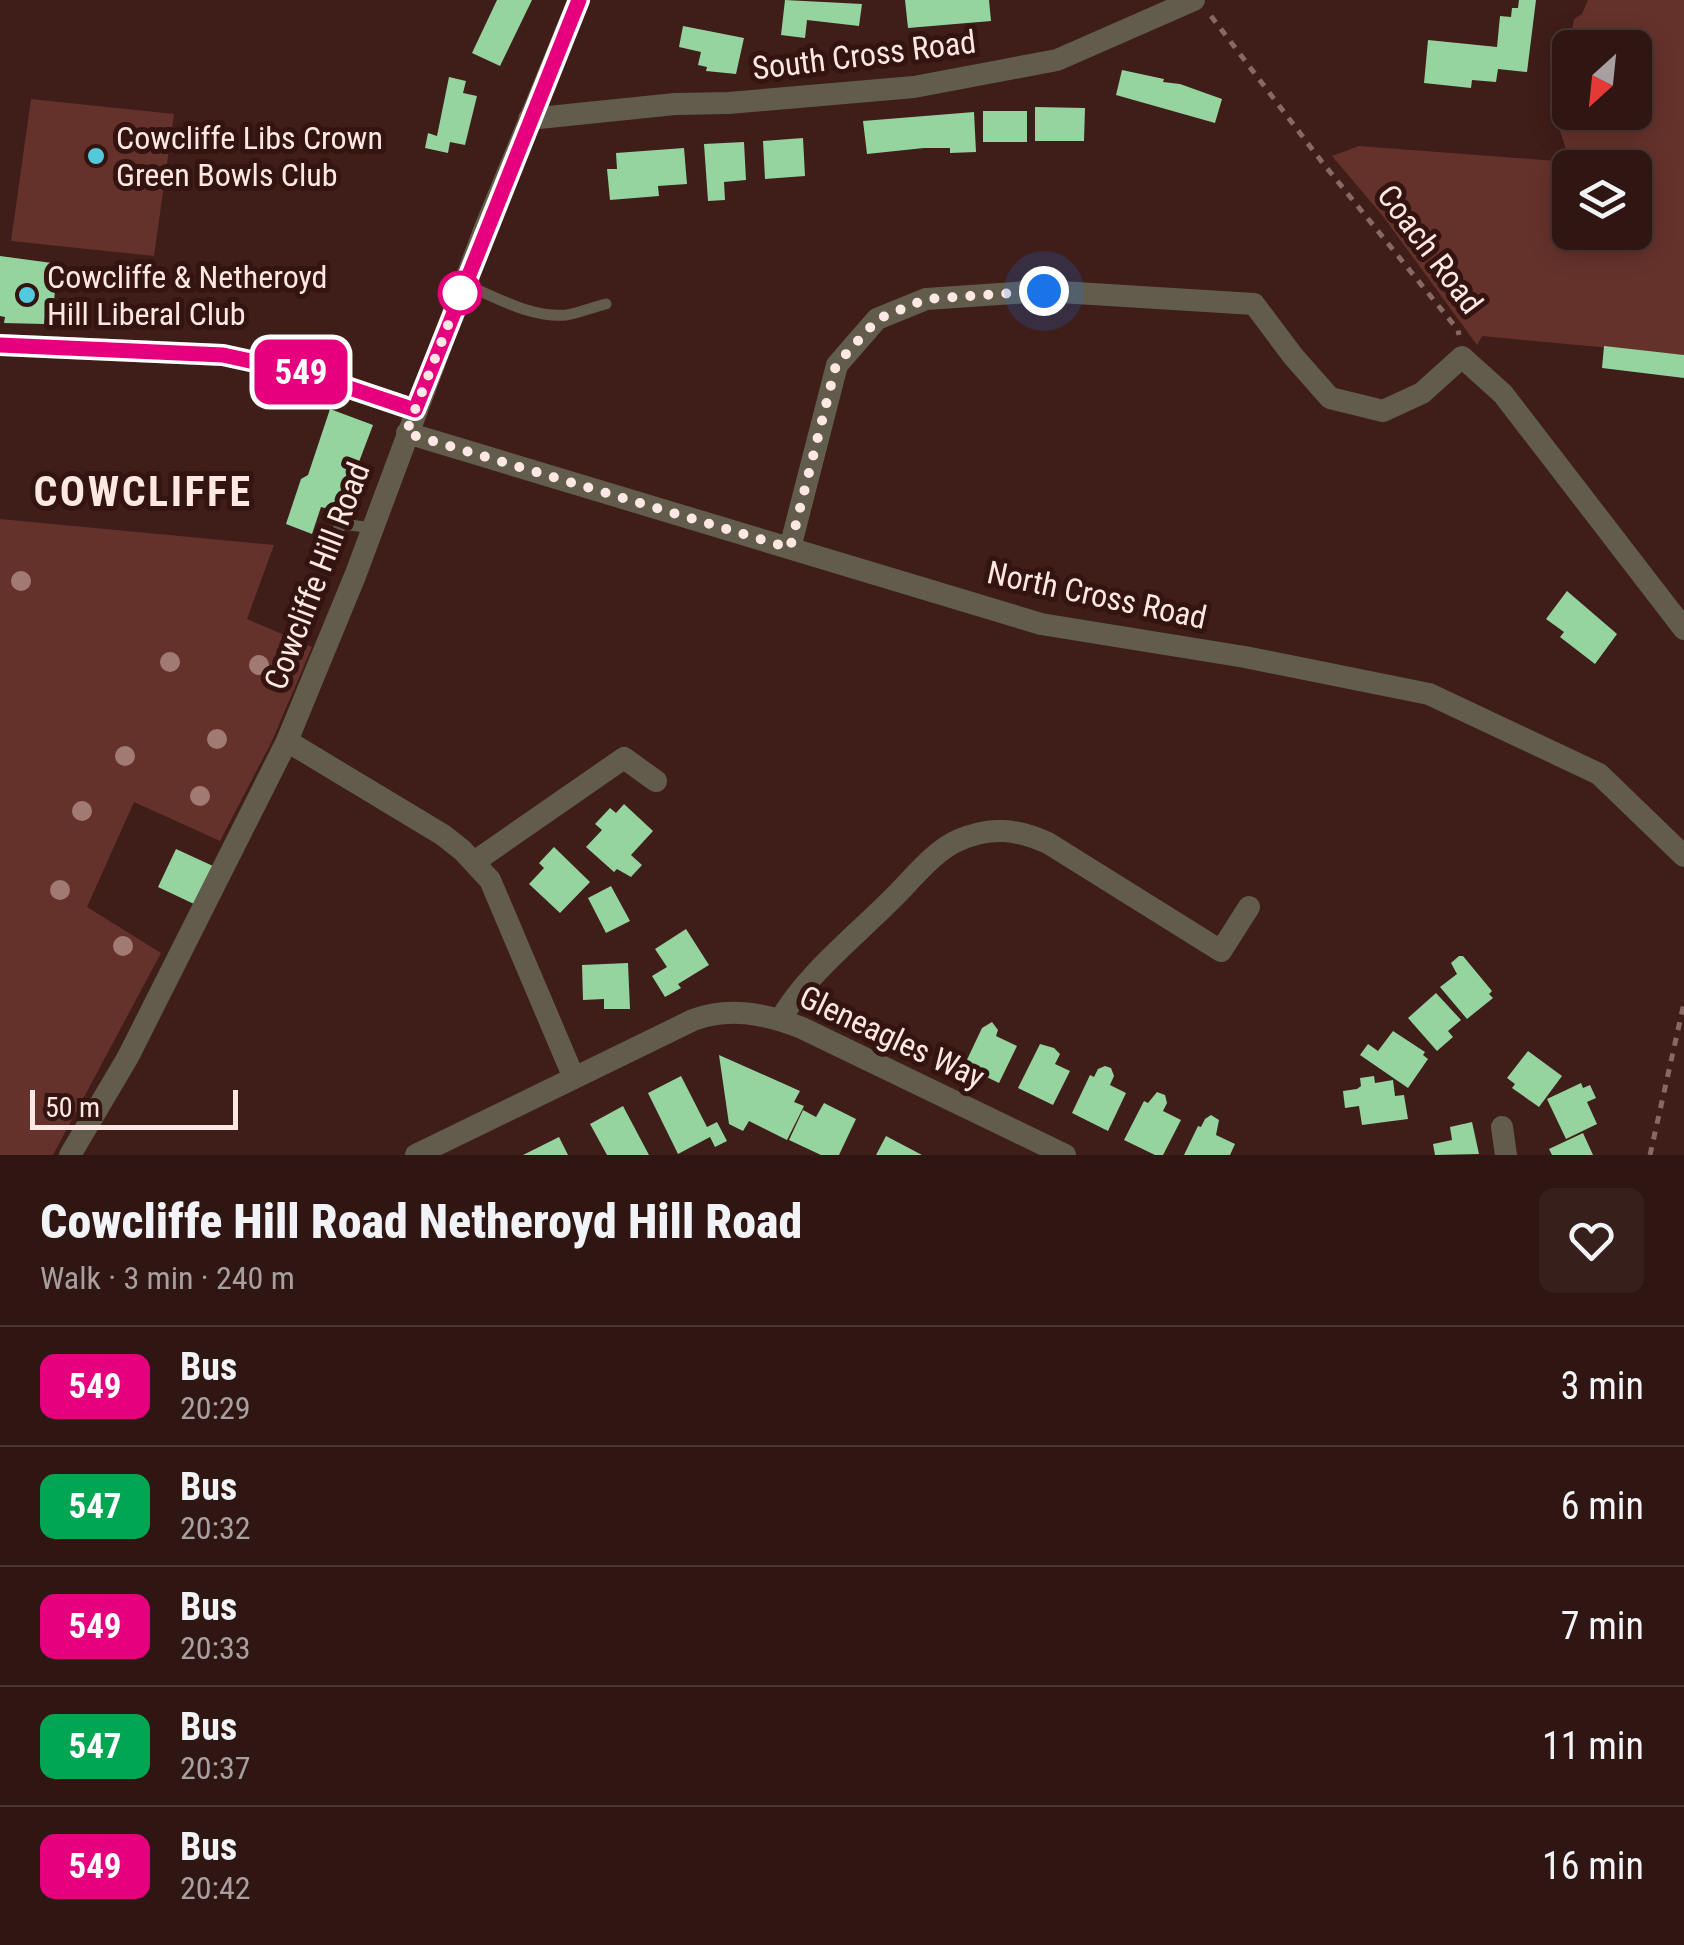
<!DOCTYPE html>
<html lang="en">
<head>
<meta charset="utf-8">
<style>
	body { margin:0; font-family:"Roboto Condensed",sans-serif; background:#371f1c; color:#f1f3f6; height:100vh; display:flex; flex-direction:column; font-size:38px; white-space:nowrap }
	* { box-sizing:border-box; margin:0 }
	p { font-size:32px; color:#a79fa0 }
	.icon { flex:none; width:55px; height:55px; fill:none; stroke:currentColor; stroke-width:2; stroke-linecap:round; stroke-linejoin:round }
	.map { position:relative; height:1155px; overflow:hidden }
	.panel { display:flex; flex-direction:column; background:#2f1613; flex:1 }
	.panel>* { flex:none }
	.badge { padding:0 20px; border-radius:15px; font-size:35px; line-height:65px }
	.needle { width:65px; rotate:207deg }
	.controls { position:absolute; left:1552px; top:30px; display:grid; gap:20px }
	.controls a { display:grid; place-items:center; width:100px; height:100px; border-radius:15px; background:#2f1613; box-shadow:0 5px 25px #0003,0 0 0 2px #4a3533; font-size:50px }
	.scale { position:absolute; left:30px; bottom:25px; width:208px; box-sizing:border-box; padding-left:10px; border:5px solid #ffe8e4; border-top:0; font-size:28px; line-height:35px; white-space:nowrap; color:#ffe8e4; -webkit-text-stroke:8px #341410; paint-order:stroke }
	.you { position:absolute; width:50px; height:50px; margin:-25px; border:8px solid #fff; border-radius:50%; background:#1a73e8; box-shadow:0 0 0 15px #1a73e833 }
	.map>.badge { position:absolute; translate:-50% -50%; box-shadow:0 0 0 5px #fff }
	.round { display:grid; place-items:center; flex:none; width:105px; height:105px; border-radius:15px; background:#371f1c }
	.head { display:flex; align-items:center; justify-content:space-between; height:170px; padding:0 40px }
	h1 { font-size:48px; font-weight:800; line-height:75px }
	ul { padding:0; list-style:none }
	li { display:flex; align-items:center; gap:30px; height:120px; padding:0 40px; border-top:2px solid #4a3533 }
	li div { flex:1 }
	li b { display:block; font-size:38px }
	li em { font-style:normal }
	li .badge { min-width:110px; font-weight:700; text-align:center }
	.map>svg:first-child { display:block }
	.green { fill:#65322b; fill-rule:evenodd }
	.building { fill:#95d49f }
	.lines { fill:none; stroke-linecap:round; stroke-linejoin:round }
	.path { stroke:#866864; stroke-width:5; stroke-dasharray:8 8; stroke-linecap:butt }
	.lane { stroke:#625c4d; stroke-width:11 }
	.street { stroke:#625c4d; stroke-width:22 }
	.tree { fill:#a17a74 }
	.line-casing { stroke:#fff; stroke-width:22 }
	.line { stroke:#e6007e; stroke-width:15 }
	.walk { stroke:#ffe8e4; stroke-width:10; stroke-dasharray:0 18 }
	.poi-dot { fill:#53cadc; stroke:#341410; stroke-width:4 }
	.stop-dot { fill:#fff; stroke:#e6007e; stroke-width:5 }
	.labels { text-anchor:middle; dominant-baseline:central; stroke-width:10; stroke-linejoin:round; paint-order:stroke }
	.street-label { font-size:32px; fill:#ffe8e4; stroke:#341410 }
	.poi-label { font-size:32px; fill:#ffe8e4; stroke:#341410; text-anchor:start }
	.district-label { font-size:42px; font-weight:bold; letter-spacing:2.5px; fill:#ffe8e4; stroke:#341410 }
</style>
</head>
<body>
<div class="map">
<svg width="1684" height="1155" viewBox="0 0 1684 1155">
	<rect width="100%" height="100%" fill="#3f1d19"/>
	<!-- green -->
	<path class="green" d="M1588 0H1684V355L1482 336 1477 345 1382 215 1332 156 1359 146 1570 162 1556 118 1574 19 1582 14ZM1570 48H1635V112H1570ZM1570 168H1635V232H1570Z
		M31 99 174 114 154 256 11 241Z
		M0 519 274 545 247 619 312 647 272 741 220 841 134 802 87 907 161 953 53 1155H0Z"/>
	<!-- building -->
	<path class="building" d="M497 0H532L500 66 472 53Z
		M785 0 862 4 859 26 807 20 805 38 781 35Z
		M905 0H989L991 21 908 28Z
		M1519 0H1536L1527 72 1498 69 1496 82 1472 80 1471 88 1424 83 1428 40 1497 47 1500 16 1511 17 1512 8H1518Z
		M683 26 744 38 736 74 706 71 707 67 698 65 701 52 679 47Z
		M1122 70 1164 79 1163 82 1180 84 1222 99 1215 123 1116 95Z
		M449 77 466 81 463 93 477 96 465 145 450 142 448 153 425 148 428 133 437 136Z
		M1035 107 1085 108 1084 141H1035Z
		M983 111H1027V142H983Z
		M974 112 976 152 950 153V148H924L867 154 863 121Z
		M803 138 805 176 765 179 763 141Z
		M744 142 746 180 724 182 725 200 708 201 704 144Z
		M684 148 687 184 658 186 659 196 610 200 607 169H617L616 153Z
		M0 256 52 263 49 287 55 288 54 303 47 302 44 324 4 323 5 317 0 316Z
		M1604 346 1684 355V378L1602 368Z
		M330 409 373 425 340 512 321 507 312 534 286 524 301 479 308 475Z
		M1567 591 1617 634 1595 664 1560 637 1564 632 1546 619Z
		M624 804 653 831 631 855 642 865 631 877 617 869 614 872 586 847 602 830 595 824 610 808 616 813Z
		M554 847 590 882 560 913 529 884 544 868 539 863Z
		M176 849 213 866 194 904 158 887Z
		M611 886 630 921 606 933 588 898Z
		M686 929 709 965 678 984 681 988 665 997 652 976 667 967 655 949Z
		M1459 956H1463L1492 991 1489 994 1493 998 1467 1019 1440 987 1457 974 1451 963Z
		M628 963 630 1009H604V999L583 1000 582 965Z
		M1436 993 1461 1020 1448 1031 1453 1037 1437 1051 1408 1018Z
		M992 1022 998 1030 996 1036 1017 1046 999 1083 964 1066 982 1028Z
		M1393 1031 1425 1052 1423 1055 1428 1059 1408 1088 1360 1055 1368 1044 1378 1051Z
		M1040 1044 1054 1048 1060 1054 1055 1064 1070 1071 1053 1105 1018 1088Z
		M1528 1051 1562 1076 1539 1107 1512 1088 1515 1084 1507 1078Z
		M719 1055 800 1091 794 1102 804 1106 787 1140 749 1121 743 1131 729 1124Z
		M1105 1066 1111 1068 1114 1076 1110 1085 1126 1093 1108 1131 1072 1113 1090 1075 1094 1077 1098 1069Z
		M681 1076 707 1127 717 1122 727 1141 715 1147 710 1137 678 1154 648 1093Z
		M1374 1076 1375 1083 1393 1080 1395 1096 1404 1095 1408 1119 1362 1125 1359 1106 1345 1108 1343 1091 1357 1089 1361 1086 1360 1078Z
		M1581 1083 1583 1088 1590 1085 1596 1098 1587 1102 1597 1124 1566 1139 1547 1099Z
		M1157 1092 1165 1095 1167 1103 1163 1111 1181 1120 1163 1155H1155L1124 1140 1144 1101 1148 1103Z
		M824 1103 856 1119 839 1155H821L789 1140 803 1110 816 1117Z
		M623 1106 649 1155H607L590 1124Z
		M1211 1115 1219 1120 1216 1135 1235 1144 1230 1155H1184L1198 1126 1201 1127 1205 1119Z
		M1472 1122 1479 1154 1435 1155 1433 1144 1452 1140 1450 1127Z
		M1583 1133 1593 1155H1552L1549 1149Z
		M886 1136 922 1155H876Z
		M559 1137 568 1155H523Z"/>
	<g class="lines">
		<!-- path -->
		<path class="path" d="M1211 16 1322 162 1458 330 1459 335
			M1650 1155 1684 1003"/>
		<!-- lane -->
		<path class="lane" d="M464 284C496 297 530 318 566 315 579 313 593 307 606 304
			M327 541 343 524 372 528"/>
		<!-- street -->
		<path class="street" d="M529 119 675 104 729 103 914 87 1057 60 1194 0
			M0 345 223 355 305 373 415 410
			M407 433 1041 624 1245 657 1429 694 1599 774 1684 856
			M790 548 837 365 877 319 926 299 1044 291 1254 304 1293 356 1330 398 1383 411 1422 393 1462 357 1503 394 1684 629
			M287 741 443 835 462 850 490 880 574 1078
			M474 862 624 758 656 781
			M780 1020C807 974 853 938 890 901 911 881 933 851 959 840 991 826 1017 829 1048 843L1221 951 1249 907
			M1502 1127 1506 1155
			M70 1155 128 1057 287 741 355 576 485 228 579 0
			M416 1155 693 1020C729 1006 766 1014 802 1028L1065 1155"/>
	</g>
	<!-- trees -->
	<g class="tree">
		<circle cx="21" cy="581" r="10"/>
		<circle cx="170" cy="662" r="10"/>
		<circle cx="259" cy="665" r="10"/>
		<circle cx="217" cy="739" r="10"/>
		<circle cx="125" cy="756" r="10"/>
		<circle cx="200" cy="796" r="10"/>
		<circle cx="82" cy="811" r="10"/>
		<circle cx="60" cy="890" r="10"/>
		<circle cx="123" cy="946" r="10"/>
	</g>
	<g class="lines">
		<!-- line casing -->
		<g class="line-casing">
			<path id="line" d="M0 345 223 355 305 373 415 410 579 0"/>
		</g>
		<!-- line -->
		<use href="#line" class="line"/>
		<!-- walk -->
		<path class="walk" d="M460 293 464 284 406 433 790 548 836 365 878 319 926 299 1044 291"/>
	</g>
	<!-- markers -->
	<g class="poi-dot">
		<circle cx="96" cy="156" r="10"/>
		<circle cx="27" cy="295" r="10"/>
	</g>
	<circle class="stop-dot" cx="460" cy="293" r="20"/>
	<g class="labels">
		<!-- street labels -->
		<g class="street-label">
			<text transform="translate(864 55) rotate(-7)">South Cross Road</text>
			<text transform="translate(1430 249) rotate(53)">Coach Road</text>
			<text transform="translate(317 576) rotate(-69)">Cowcliffe Hill Road</text>
			<text transform="translate(1097 595) rotate(12)">North Cross Road</text>
			<text transform="translate(892 1037) rotate(25)">Gleneagles Way</text>
		</g>
		<!-- poi labels -->
		<g class="poi-label">
			<text x="116" y="138">Cowcliffe Libs Crown<tspan x="116" dy="37">Green Bowls Club</tspan></text>
			<text x="47" y="277">Cowcliffe &amp; Netheroyd<tspan x="47" dy="37">Hill Liberal Club</tspan></text>
		</g>
		<!-- district labels -->
		<g class="district-label">
			<text x="143" y="491">COWCLIFFE</text>
		</g>
	</g>
</svg>
<div class="controls">
<a><svg class="needle" viewBox="-14 -14 28 28"><path d="M0-13l5 13h-10z" fill="#e53935"/><path d="M0 13l5-13h-10z" fill="#a79fa0"/></svg></a>
<a><svg class="icon" aria-label="layers" viewBox="0 0 24 24"><path d="M12 4l9 5-9 5-9-5zM3 14l9 5 9-5"/></svg></a>
</div>
<div class="scale">50 m</div>
<div class="you" style="left:1044px;top:291px"></div>
<b class="badge" style="left:301px;top:372px;background:#e6007e;color:#fff">549</b>
</div>
<section class="panel">
<div class="head"><div><h1>Cowcliffe Hill Road Netheroyd Hill Road</h1><p>Walk · 3 min · 240 m</p></div><a class="round"><svg class="icon" aria-label="heart" viewBox="0 0 24 24"><path d="M12 20l-8-8c-3-5 5-10 8-4 3-6 11-1 8 4z"/></svg></a></div>
<ul>
<li><span class="badge" style="background:#e6007e;color:#fff">549</span><div><b>Bus</b><p>20:29</p></div><em>3 min</em></li>
<li><span class="badge" style="background:#00a651;color:#fff">547</span><div><b>Bus</b><p>20:32</p></div><em>6 min</em></li>
<li><span class="badge" style="background:#e6007e;color:#fff">549</span><div><b>Bus</b><p>20:33</p></div><em>7 min</em></li>
<li><span class="badge" style="background:#00a651;color:#fff">547</span><div><b>Bus</b><p>20:37</p></div><em>11 min</em></li>
<li><span class="badge" style="background:#e6007e;color:#fff">549</span><div><b>Bus</b><p>20:42</p></div><em>16 min</em></li>
</ul>
</section>
</body>
</html>
